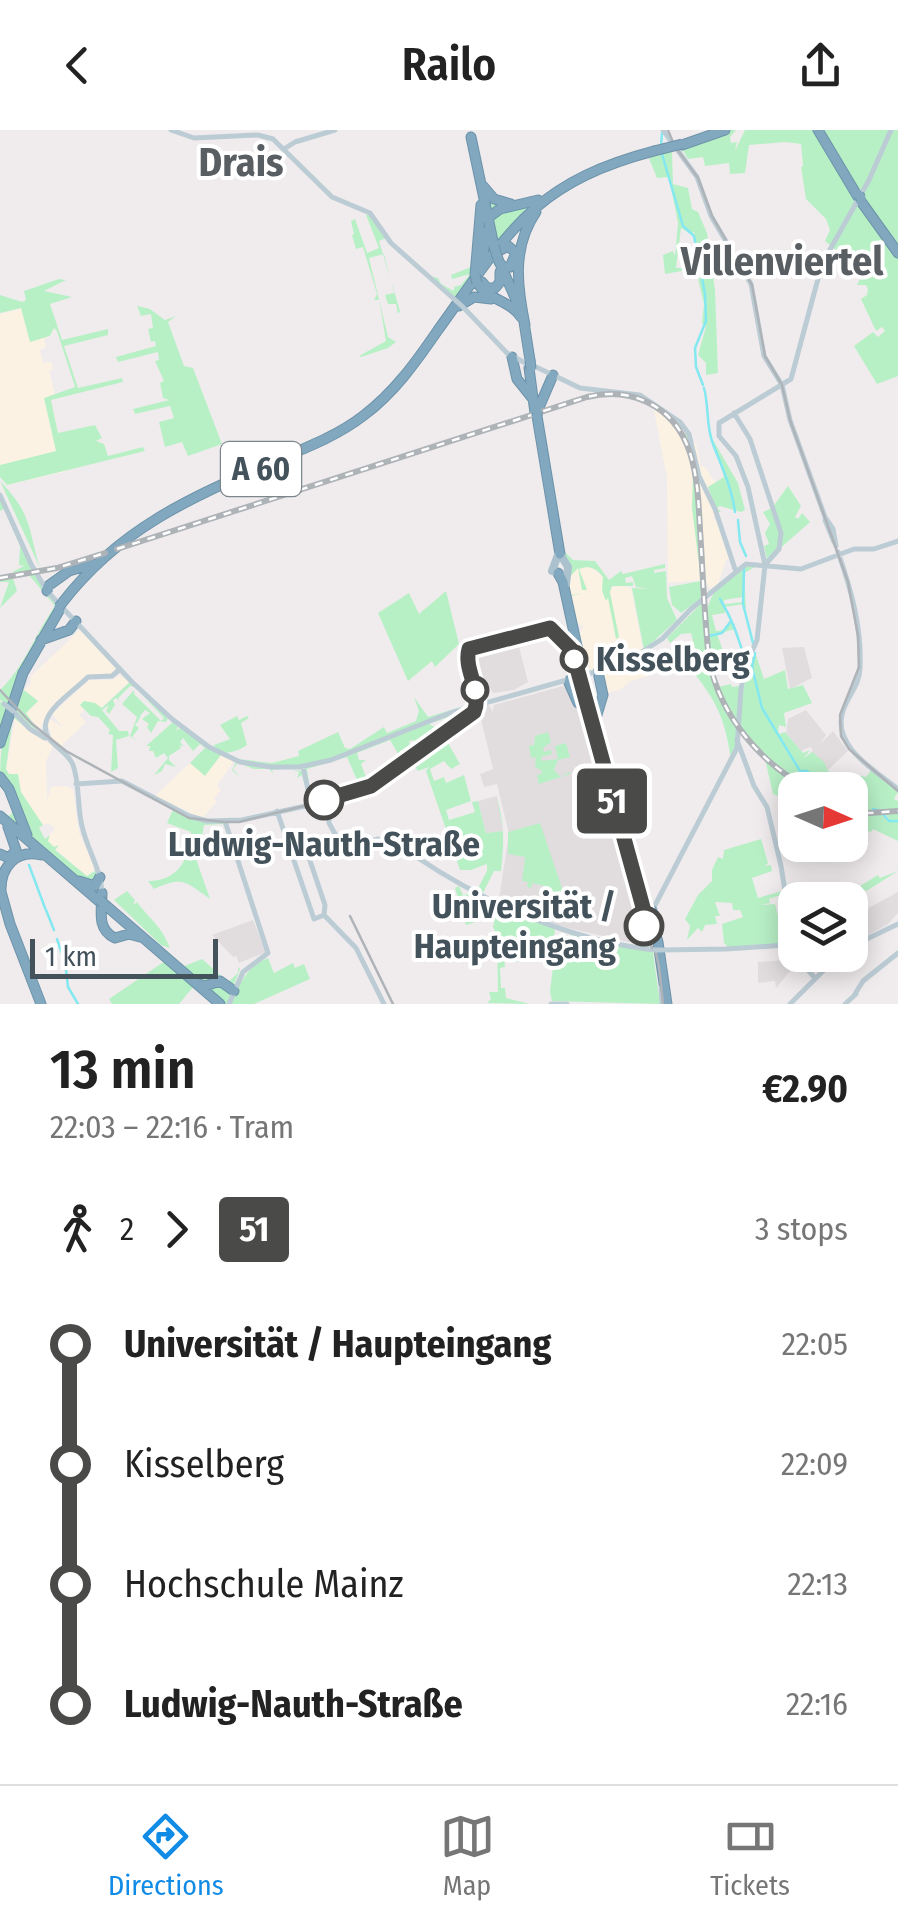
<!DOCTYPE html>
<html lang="en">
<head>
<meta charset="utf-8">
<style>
	body { margin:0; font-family:"Fira Sans Condensed",sans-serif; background:#f6f6f6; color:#222; height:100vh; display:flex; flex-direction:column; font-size:38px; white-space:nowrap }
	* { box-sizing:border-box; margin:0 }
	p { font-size:32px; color:#767676 }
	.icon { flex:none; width:55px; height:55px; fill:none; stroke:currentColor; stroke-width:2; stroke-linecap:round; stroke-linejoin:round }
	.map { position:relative; height:874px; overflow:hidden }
	.panel { display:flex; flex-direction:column; background:#fff; flex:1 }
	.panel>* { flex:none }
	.badge { padding:0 20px; border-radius:8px; font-size:35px; line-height:65px }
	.needle { width:65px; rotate:93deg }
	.tools { position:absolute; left:778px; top:642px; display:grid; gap:20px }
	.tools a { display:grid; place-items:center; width:90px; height:90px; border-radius:20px; background:#fff; box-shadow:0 5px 25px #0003; font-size:50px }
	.scale { position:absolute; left:30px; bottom:25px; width:188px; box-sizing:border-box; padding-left:10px; border:5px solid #44535b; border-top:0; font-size:28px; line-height:35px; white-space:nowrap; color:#44535b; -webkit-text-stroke:8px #fff; paint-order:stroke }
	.map>.badge { position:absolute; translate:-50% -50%; box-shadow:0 0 0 5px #fff }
	.legs { display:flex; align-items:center; gap:15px; height:110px; padding:0 50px; font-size:32px }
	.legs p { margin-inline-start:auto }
	.head { display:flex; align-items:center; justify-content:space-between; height:170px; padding:0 50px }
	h1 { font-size:55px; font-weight:600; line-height:75px }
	ul { padding:0 50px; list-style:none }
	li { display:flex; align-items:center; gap:35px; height:120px; font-size:38px }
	li i { display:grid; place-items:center; width:15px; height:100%; margin:0 12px; background:currentColor }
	li i::after { content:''; width:25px; height:25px; margin:-12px; border:8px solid; border-radius:50%; background:#fff }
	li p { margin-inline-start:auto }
	li:first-child i { background:linear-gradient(#0000 50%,currentColor 0) }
	li:last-child i { background:linear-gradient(currentColor 50%,#0000 0) }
	header { display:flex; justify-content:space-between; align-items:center; height:130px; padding:0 50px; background:#fff; font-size:45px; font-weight:600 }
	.tabs { display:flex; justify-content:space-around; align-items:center; height:140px; border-top:2px solid #e0e0e0; background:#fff; font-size:28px; color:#767676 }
	.tabs a { display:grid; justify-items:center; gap:5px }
	.tabs .on { color:#108be6 }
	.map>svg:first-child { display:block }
	.commercial { fill:#fcf2e4 }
	.education { fill:#e1dddf }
	.green { fill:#b8f0c6 }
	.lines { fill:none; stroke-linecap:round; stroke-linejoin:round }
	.stream { stroke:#83e8f0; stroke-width:2.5 }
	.highway-casing { stroke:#6d93aa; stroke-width:11 }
	.secondary { stroke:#bcccd5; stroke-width:5 }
	.primary { stroke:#abc1ce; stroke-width:8 }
	.highway { stroke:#81a8bf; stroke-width:9 }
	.tram { stroke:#aeb3b8; stroke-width:2.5 }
	.rail-casing { stroke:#aeb3b8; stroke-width:6 }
	.rail { stroke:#fff; stroke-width:2.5; stroke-dasharray:8; stroke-linecap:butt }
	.highway-bridge-casing { stroke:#6d93aa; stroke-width:11; stroke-linecap:butt }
	.secondary-bridge { stroke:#bcccd5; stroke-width:5 }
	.highway-bridge { stroke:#81a8bf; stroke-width:9 }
	.line-1-casing { stroke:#fff; stroke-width:22 }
	.line-1 { stroke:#4a4a49; stroke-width:15 }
	.stop-1-dot { fill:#fff; stroke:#4a4a49; stroke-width:5 }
	.labels { text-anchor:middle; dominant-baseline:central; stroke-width:8; stroke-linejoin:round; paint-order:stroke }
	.shield { fill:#fff; stroke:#7c878c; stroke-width:2.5 }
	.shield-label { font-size:32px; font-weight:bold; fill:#44535b }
	.stop-label { font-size:35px; font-weight:bold; fill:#44535b; stroke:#fff; text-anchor:start }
	.quarter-label { font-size:40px; font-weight:bold; fill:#595e62; stroke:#fff }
</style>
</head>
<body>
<header><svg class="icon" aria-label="back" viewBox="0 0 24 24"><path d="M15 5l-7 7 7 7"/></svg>Railo<svg class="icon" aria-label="share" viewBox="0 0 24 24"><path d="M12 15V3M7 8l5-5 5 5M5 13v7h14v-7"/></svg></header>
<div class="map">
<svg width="898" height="874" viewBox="0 0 898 874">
	<rect width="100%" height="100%" fill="#f0eced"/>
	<!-- commercial -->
	<path class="commercial" d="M19 173 56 194 51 206 44 209 46 217 40 220 43 233 51 232 53 239 49 241 55 264 50 266 67 341 7 355 0 347V184L20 179Z
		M654 280 666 286 680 303 686 301 690 313H696L701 337 704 336 716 353 706 358 715 386 712 389 717 390 731 428 726 430 718 454 710 459 705 450 668 453 667 348Z
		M590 436 603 447 602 458 624 456 631 458 643 520 621 532 590 540 579 503 584 496 576 493 568 451 574 440Z
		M80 500 116 538 111 545H88L47 585 40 599 25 583 38 571 24 560 31 553V546Z
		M647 523 653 529 656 543 629 552 620 560 604 563 601 544Z
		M120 545 129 552 101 578 84 571 80 575 84 580 79 585 86 592 61 616 53 609 48 595 49 588 63 598 52 584 89 550H112Z
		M15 589 53 616 46 631 47 670 51 657 65 656 73 659 79 703 95 738 89 748 45 710 55 699 49 693 43 695 37 689 21 662 18 646 9 644 6 639Z
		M221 625 233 631 232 634 217 655 221 660 214 669 217 672 202 688 155 666 190 633 205 645Z"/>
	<!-- education -->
	<path class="education" d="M517 509 528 552 514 560 493 563 488 554 485 559 478 560 468 523 478 521 477 517Z
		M804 517 812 548 790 559 782 518Z
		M563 556 586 579 643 782 645 808 650 817 555 795 499 769 509 704 497 654 484 657 480 644 493 639 478 577 489 575 493 582 494 575Z
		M806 580 826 605 820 614 833 601 848 621 828 640 805 629 813 620 810 617 801 621 786 603 788 589Z
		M497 666 503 701 486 703 478 671Z
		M898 762V783L888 794 850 815V788Z
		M253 790 266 822 239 833 236 826 233 827 212 805Z
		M788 830H795L796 834 776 858 775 851 758 853V832Z"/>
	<!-- green -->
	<path class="green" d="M728 0H736L730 7 731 13 737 12 735 21 745 0H816L855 66V77L859 75 898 126V246L877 254 854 216 873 202 878 207 885 201 882 197 876 201 861 169 867 165 868 159 866 155H857L863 143 825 111 830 100 826 89 806 69 801 37 803 36 801 14 786 12 749 15 745 43 730 44 729 33 705 36 703 27 688 29 681 17Z
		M824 0H898V116L864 69V62L859 61Z
		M469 4H470L480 72 482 67 486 89 480 101 486 92V110L489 105 493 120 496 116 489 88 499 80 515 77H502L489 86 482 56 491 67 504 74 502 70H532L522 73 523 76 544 68 511 98 477 145 475 133 480 80 474 147 458 170 430 146 438 148 441 154 454 161V157L461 155 470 144 452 149 451 145 471 137 479 67Z
		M672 21 673 54 688 58 692 79 698 82 707 103 715 160 718 243 706 245V233L698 225 706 197 702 193 704 174 698 149 701 148 694 102 691 104 681 98 676 138H698L665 144 663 125 673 121 675 126 678 93 669 47 657 48 648 26Z
		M369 84 386 108 379 111 400 181 398 184 396 174H388L385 165 394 163 384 124 369 128 388 207 396 212 388 218 361 227 359 226 386 211 381 181 379 170H374L377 164 363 117 356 119 352 105 354 104 351 91 355 89 367 123 379 118 366 85Z
		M59 149 66 150 44 161 72 167 50 174 62 210 108 199V205L64 216 78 258 122 248 123 252 51 270 58 303 95 295 102 308 96 311 104 314 108 326 143 317 145 321 7 355 0 347V335L56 321 44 268 75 257 57 201 54 198 50 206 30 212 21 178 0 183V165L22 172 26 170 24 161Z
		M137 176 150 179 165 190 176 186 168 192 184 236 193 238 222 314 188 326 182 312 165 317 159 292 174 288 170 276 135 284 133 279 169 270 163 268 160 253 164 251 155 231 159 230 158 222 118 232 116 227 156 216 155 211 151 212 148 199 153 198 151 184 141 186Z
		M686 303 702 353H697L698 371 694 336 703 467 681 483 672 475 669 457 701 451 692 378 693 341 683 304Z
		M713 310 738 353 745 380 741 382 720 376 717 378 721 382H717L708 357 724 347Z
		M0 351C33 385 28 399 40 438Z
		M788 356 801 376 795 387 798 389 802 383 810 392 767 430 764 416 769 414 765 403 770 394 763 382 772 378Z
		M0 366 33 440 58 476 14 555 0 598V572L7 574 0 570V562L9 568 0 560C25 536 35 504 55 476L29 445 13 448 17 461 0 478 9 452H0V449L34 443 12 442 24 436 19 435 20 416 4 379 0 381Z
		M563 420 573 430 595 431 609 450 621 441 623 444 665 434V438L654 440V443L666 441 667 468 677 490 644 520 632 458 651 459 636 457 632 446 625 448 626 453 633 452V456H612L610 462 619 507 616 509 608 468 606 471 602 461 603 447C596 438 590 435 579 439L587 460H582L578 438 568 449 571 465 582 464 571 466 574 489Z
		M749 435H759L744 443 746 479 743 474 725 477V474L743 472V467L724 470 725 483 712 485 716 501 725 500 732 492 735 494V499L717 504 726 529 709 534 718 557 731 554 732 557 740 556 736 619 731 630C725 587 716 571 691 539L698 531 691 503 681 504 670 513 667 508 703 472 706 492C706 465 723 446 749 435Z
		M446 461 459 514 435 537 432 531 408 551 378 483 409 463 419 484Z
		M755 522 764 549 785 540 788 559 803 555 812 573 784 583 786 597 779 595 778 604 785 602 803 623 810 620 804 628 812 622 824 632 828 641 854 652 857 645 866 647 872 639 898 662 894 669 898 671V680L892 682H898V711L873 699 871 702 850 695V679L881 684 887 691 889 688 883 683 850 677V660L833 655 836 660H795V663V651L787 647 783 655 793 660 792 671 773 664 765 629 739 595 742 564 750 536 748 535Z
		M130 552 168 588 166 592 158 591 151 603 147 597 149 594 142 589 150 583 145 580C138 587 141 589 135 595L139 598 132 607 141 615 130 606 137 587 122 574 134 560V564L161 591 164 588 135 557 130 556 118 568 120 571 116 568 113 570 115 575 109 584 106 581 109 575 102 580 119 601H128L129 606 116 610 118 638 111 642 113 605 108 604 110 600 98 587 91 586 80 575 84 571 95 573 102 578Z
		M24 560 38 571 26 583 38 600 30 596 26 598 13 587 6 639 9 644H18L21 662 43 695 39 698 45 709 50 705 48 711 54 717 59 715 55 720 87 746 95 741 99 748 100 769 26 702 27 705 5 686 11 685 13 679 4 658 0 657C0 628 1 583 24 560Z
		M473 560 476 574 464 585 468 580 429 594 439 599 444 594 446 599 442 603 432 600V605L444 606 460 634 451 639 444 631 430 639 434 651 444 647 446 653 464 645 471 671 446 680 449 690 475 682 472 672 478 671 486 703 503 701 497 667C505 697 504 712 501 741H494L483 763 477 760 487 741V734L471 740H460L426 641 429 637 418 641 411 631 429 617V613L418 619 414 610 409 611 411 623 408 617 400 621 401 629 390 610 357 623 359 630H366L361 634 366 647 357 650 347 627 307 639 311 666 324 663 325 668 313 673 309 671 302 645 297 648 299 642 293 640 302 641 305 637 272 640 273 645 270 639H254L238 633 233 639 241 648 243 646 241 648 232 640 238 629 272 633 299 626 298 621 338 602 345 618 350 619 384 597 387 603 416 591 419 581 414 567 428 587 474 573Z
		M237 586 239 590 247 586 249 588 241 593 247 615C237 622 219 628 214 615L230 609 220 595Z
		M173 592 178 597 176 601 180 598 221 625 205 646 190 633 205 618 200 614 193 621 183 608 180 612 184 616 180 615 181 618 169 626V630L176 637 165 634 162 641 154 645 168 628 164 623 156 628 153 621H149L150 616H146Z
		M548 602 551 612 543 618 544 622 551 620 552 624 541 627 542 631 558 629 555 616 566 613 570 627 558 630 554 640 561 647 569 642 570 644 539 654 537 645 542 644 541 640 535 637 536 627 531 628 529 616 534 615 535 606Z
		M173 680 189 687 223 692 227 704 223 694 204 695 201 714H198L195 726 210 769C185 751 183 746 154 759L148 751C179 751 189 729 191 702L167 693Z
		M540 693 565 767 555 772 543 768 545 756 532 753 531 759 527 756 528 752 522 751 525 727 508 724V702Z
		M761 709 768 733 765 736 771 735 772 741 752 748 758 768 782 761 781 765 769 769 770 773 761 775 775 774 785 814 757 816 756 813 755 816 728 817 724 813 722 794 743 787 740 780H733L732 773 715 772 720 786H715L717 794 705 795 702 802 698 798 687 810 690 796 685 789 698 765 712 751V740L718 727 723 729 724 720Z
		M898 741 868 760 854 764 850 772 844 765C831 765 821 770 806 770L805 767H810V764L786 768 785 762 799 756 801 760H814L810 759 812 753 803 756 807 752H814V758L848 759V753H853L857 758 878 745 880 748Z
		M459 756 463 765 469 764 472 773 487 769 494 774 493 787 466 795 455 758Z
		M127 761 135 770 133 775 137 772C151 791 161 795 170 818L161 815 114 770Z
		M498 774 555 799 551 829 515 832 513 827H504L505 837 500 838 501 858H505L506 868 530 874 487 873 491 869 489 862H498L497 805 493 797Z
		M571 803 653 822 660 874 552 871 550 862 556 811 569 812Z
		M268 828 274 843 293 833 295 838 304 834 310 849 254 874H231C240 853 246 837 268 828Z
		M202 829 228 852 238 843V837L240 839 227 874H222L182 837Z
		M165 831 194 856 179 874H112L109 869Z"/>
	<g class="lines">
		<!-- stream -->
		<path class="stream" d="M661 16 662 3
			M662 24 683 96 694 106 705 164 706 191 695 218 696 237 703 255
			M704 258C709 276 706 297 713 314 721 335 732 358 735 382
			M738 390 740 412 746 426
			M744 439 743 474 753 513
			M720 469C731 487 740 510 745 532
			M709 506 722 503 731 491
			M755 523 752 537 762 578 800 641H807L833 660
			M850 667 865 677
			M873 679 880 681 889 691H898
			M29 735 45 778
			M46 780 54 800
			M57 809 63 827
			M65 831 68 857 78 874"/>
		<!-- highway casing -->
		<g class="highway-casing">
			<path id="highway" d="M818 0 858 67
				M471 7 494 116
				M682 15 725 0
				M483 56 494 69 511 74
				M860 70 898 123
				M489 87 500 79 538 70
				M497 122 508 116 516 123 510 137H503L499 132
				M498 129 517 172
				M481 135 487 101
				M475 145 481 75
				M482 152 487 158H495L500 152V142
				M477 153C489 171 510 170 521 187
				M459 176 474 167 491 169
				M524 192 530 230
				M525 195C517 156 512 117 536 82
				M512 227 517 249 533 269
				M529 238 535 283
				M537 282 553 245
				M537 286 560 424
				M558 443 563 452 583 544
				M47 461 48 456 69 441 93 434
				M62 473C120 398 190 368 275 331 305 318 337 306 363 286 394 263 416 232 438 200 508 103 532 53 654 21
				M41 510 69 500 76 491
				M585 547 615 668 658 812 667 874
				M570 550 569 553 578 573 588 577 591 583
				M596 588 603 565 598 542
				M0 613 23 543 60 479
				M0 647 9 659 27 705
				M0 686 100 772
				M0 724 9 728 16 720 8 697
				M79 751 95 756 100 747
				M0 758 10 794 41 874
				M1 762C0 737 16 719 41 725
				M102 763C102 780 96 799 115 808L129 804 140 807
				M103 773 220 874
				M199 854 205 856 220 851 234 861"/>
		</g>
		<!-- secondary -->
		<path class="secondary" d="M171 0 194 8 258 5 273 9 332 67 370 83 391 113 454 169
			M663 0 697 47 711 86 751 154 764 226 782 255 790 290 825 387 833 399 836 416
			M284 19 295 12 335 0
			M463 177 507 223 527 234
			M532 235 580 258 640 265 680 292 689 304 699 346 715 379 735 439
			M734 283 750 309 781 403 779 419 765 435
			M0 365 31 434 47 461 132 552 172 589 209 617 240 632 271 637H299L331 630 450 583 623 534 662 509 691 479 746 434 801 439 854 419H874L898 411
			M825 390 834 412
			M838 422C851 459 862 498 860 538 860 554 848 566 843 581 831 616 876 641 898 659
			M13 581 30 599 45 608
			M737 610 754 656 767 677 781 736 795 824
			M737 618 741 559 746 535 757 510 765 435 748 357 736 326 719 306V293L791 249 822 134 869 50 891 0
			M303 637 309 664 307 672
			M76 654 122 651 189 686 207 691 242 690 328 671 329 693 344 720 378 709 418 728
			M277 681 314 789 324 785
			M225 691 268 823 243 842 229 874
			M292 722 306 719 325 775 324 785
			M418 728C487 774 572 811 655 820
			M102 763C101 739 87 719 82 696 77 677 80 654 73 635 66 617 41 614 46 592 50 576 76 559 88 547L112 546 120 539
			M652 781 737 618
			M324 785 356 818 384 874
			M771 816 793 815
			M850 817 898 794
			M726 819 773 816
			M662 820 726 819
			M795 825 814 847
			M661 858 662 874
			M855 864 863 851 898 823
			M551 874H567
			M790 874 839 825
			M845 874 856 864"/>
		<!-- primary -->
		<path class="primary" d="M560 424 568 437 566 454
			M552 441 558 425"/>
		<!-- highway -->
		<use href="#highway" class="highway"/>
		<!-- tram -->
		<path class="tram" d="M668 0 674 15 698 48 712 86 752 155 765 226 782 255 790 290 848 452 858 506 859 537 840 585 841 606 849 619 898 661
			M0 560 31 593 66 621 189 688 224 692H239L304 676 371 655 475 578C479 558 462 538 468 519L550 497 573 519 644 782 647 810 656 823 659 837 663 874
			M350 786 393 874"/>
		<!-- rail casing -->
		<g class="rail-casing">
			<path id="rail" d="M117 419 587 267C608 262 628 263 647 272 702 298 697 364 701 415 703 453 705 492 709 530 720 586 761 634 811 660
				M0 448 57 438 105 423
				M850 679 869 683 898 681"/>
		</g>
		<!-- rail -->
		<use href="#rail" class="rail"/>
		<!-- highway-bridge casing -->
		<g class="highway-bridge-casing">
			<path id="highway-bridge" d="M654 21 682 14
				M859 65 861 68
				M494 116 498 129
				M475 145 477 153
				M530 230 531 239
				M537 286V282
				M59 477 62 473
				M584 543 585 547
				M100 770 103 773
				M650 798 653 780"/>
		</g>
		<!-- secondary-bridge -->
		<path class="secondary-bridge" d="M454 169 463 177
			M4 574 13 581
			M655 820H662"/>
		<!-- highway-bridge -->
		<use href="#highway-bridge" class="highway-bridge"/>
	</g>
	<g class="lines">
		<!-- line-1 casing -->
		<g class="line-1-casing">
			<path id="line-1" d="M324 670 371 656 474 582C483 561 463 540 469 519L550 498 572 520 644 781V796"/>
		</g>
		<!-- line-1 -->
		<use href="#line-1" class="line-1"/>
	</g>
	<!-- markers -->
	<g class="stop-1-dot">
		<circle cx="574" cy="529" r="12"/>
		<circle cx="475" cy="560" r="12"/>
		<circle cx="324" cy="670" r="18"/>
		<circle cx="644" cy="796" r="18"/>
	</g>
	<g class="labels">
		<!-- shield labels -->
		<rect class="shield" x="221" y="312" width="80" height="54" rx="8"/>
		<g class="shield-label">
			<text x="261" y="339">A 60</text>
		</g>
		<!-- stop labels -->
		<g class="stop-label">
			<text x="596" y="529">Kisselberg</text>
			<text x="324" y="714" text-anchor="middle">Ludwig-Nauth-Straße</text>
			<text x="616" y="776" text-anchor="end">Universität /<tspan x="616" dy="40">Haupteingang</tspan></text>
		</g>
		<!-- quarter labels -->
		<g class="quarter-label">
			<text x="241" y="33">Drais</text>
			<text x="782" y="132">Villenviertel</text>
		</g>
	</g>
</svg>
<div class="tools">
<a><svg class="needle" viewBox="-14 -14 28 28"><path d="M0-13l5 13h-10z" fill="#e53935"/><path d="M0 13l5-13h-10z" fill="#767676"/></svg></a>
<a><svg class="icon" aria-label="layers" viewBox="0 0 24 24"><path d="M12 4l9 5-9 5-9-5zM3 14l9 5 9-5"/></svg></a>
</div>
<div class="scale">1 km</div>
<b class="badge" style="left:612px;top:671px;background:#4a4a49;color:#fff">51</b>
</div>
<section class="panel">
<div class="head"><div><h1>13 min</h1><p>22:03 – 22:16 · Tram</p></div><b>€2.90</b></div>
<div class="legs"><svg class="icon" aria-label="walk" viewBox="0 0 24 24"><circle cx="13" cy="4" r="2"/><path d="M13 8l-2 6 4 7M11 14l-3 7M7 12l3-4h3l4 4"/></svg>2<svg class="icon" aria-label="forward" viewBox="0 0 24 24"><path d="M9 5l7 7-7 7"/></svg><b class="badge" style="background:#4a4a49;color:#fff">51</b><p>3 stops</p></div>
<ul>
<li><i style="color:#4a4a49"></i><b>Universität / Haupteingang</b><p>22:05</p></li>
<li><i style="color:#4a4a49"></i><span>Kisselberg</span><p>22:09</p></li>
<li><i style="color:#4a4a49"></i><span>Hochschule Mainz</span><p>22:13</p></li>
<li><i style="color:#4a4a49"></i><b>Ludwig-Nauth-Straße</b><p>22:16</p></li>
</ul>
</section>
<nav class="tabs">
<a class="on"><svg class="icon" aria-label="directions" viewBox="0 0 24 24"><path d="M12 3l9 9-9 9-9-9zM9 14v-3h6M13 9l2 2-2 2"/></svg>Directions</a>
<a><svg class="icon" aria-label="map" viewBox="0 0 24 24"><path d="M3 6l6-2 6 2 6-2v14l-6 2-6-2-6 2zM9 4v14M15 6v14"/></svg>Map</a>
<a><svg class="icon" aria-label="tickets" viewBox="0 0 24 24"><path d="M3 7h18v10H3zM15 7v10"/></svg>Tickets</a>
</nav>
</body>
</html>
